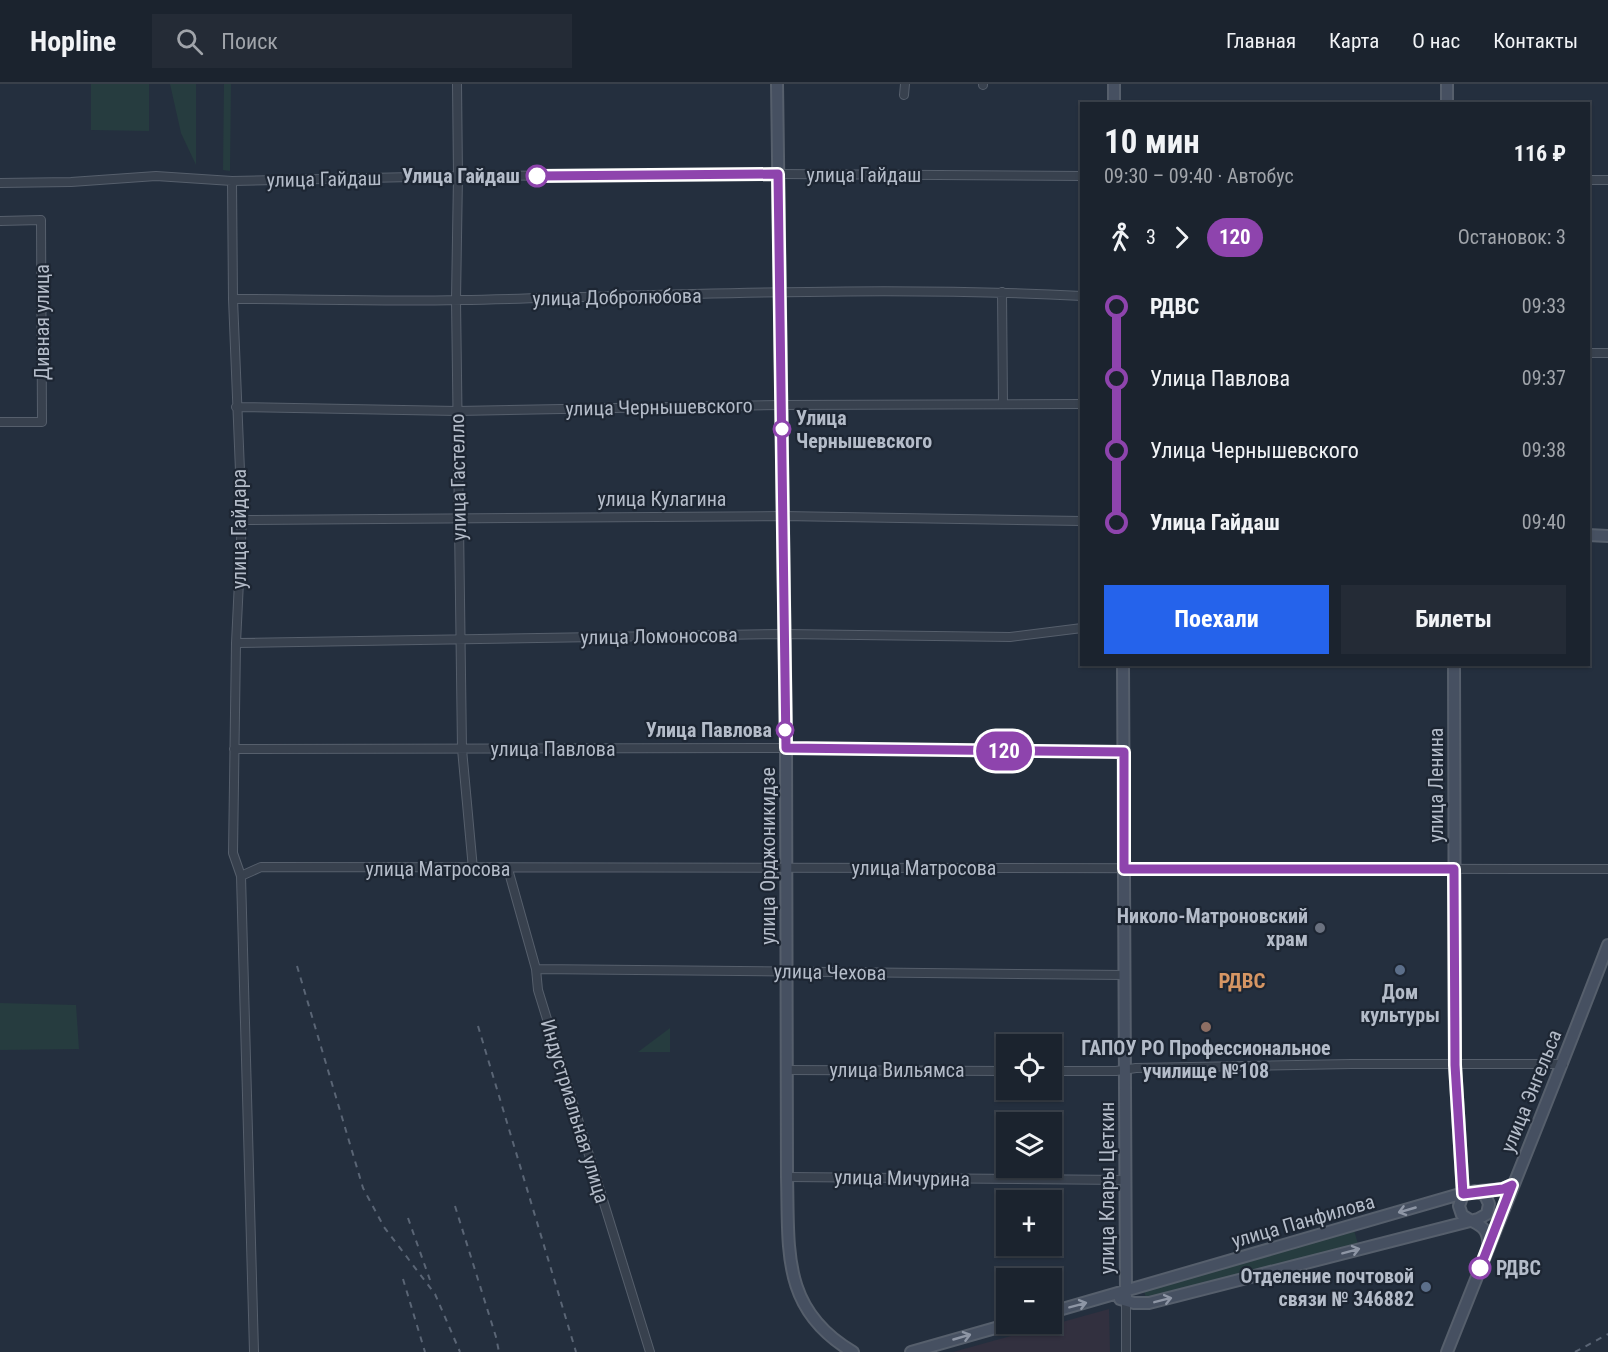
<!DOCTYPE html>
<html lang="ru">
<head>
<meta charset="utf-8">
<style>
	body { margin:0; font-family:"Roboto Condensed",sans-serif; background:#242b36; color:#f1f3f6; height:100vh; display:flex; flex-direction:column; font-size:22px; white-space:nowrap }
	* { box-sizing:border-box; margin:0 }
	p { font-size:20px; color:#a0a4aa }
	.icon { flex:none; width:33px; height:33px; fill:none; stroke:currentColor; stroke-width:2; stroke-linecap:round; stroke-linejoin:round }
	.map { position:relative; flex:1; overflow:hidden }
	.sheet { position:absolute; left:1080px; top:18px; width:510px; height:564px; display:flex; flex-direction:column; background:#1b232e; border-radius:0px; box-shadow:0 2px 4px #0004,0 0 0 2px #39404a }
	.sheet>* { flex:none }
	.badge { padding:0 12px; border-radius:20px; font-size:21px; line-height:39px }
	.fabs { position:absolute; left:996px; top:950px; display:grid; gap:12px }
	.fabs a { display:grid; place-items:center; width:66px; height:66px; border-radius:0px; background:#1b232e; box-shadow:0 2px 4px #0004,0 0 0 2px #39404a; font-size:30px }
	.map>.badge { position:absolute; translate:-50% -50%; box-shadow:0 0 0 3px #fff }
	.legs { display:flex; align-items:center; gap:9px; height:66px; padding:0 24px; font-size:20px }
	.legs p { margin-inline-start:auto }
	.head { display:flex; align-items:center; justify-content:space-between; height:102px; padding:0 24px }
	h1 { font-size:33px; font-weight:700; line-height:45px }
	.primary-button { display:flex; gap:12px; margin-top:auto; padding:12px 24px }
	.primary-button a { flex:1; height:69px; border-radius:0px; background:#2563eb; color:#fff; font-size:24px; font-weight:700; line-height:69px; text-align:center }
	.primary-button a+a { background:#242b36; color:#f1f3f6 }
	ul { padding:0 24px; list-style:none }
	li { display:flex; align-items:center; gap:21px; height:72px; font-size:22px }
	li i { display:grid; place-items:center; width:9px; height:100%; margin:0 8px; background:currentColor }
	li i::after { content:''; width:15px; height:15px; margin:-8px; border:4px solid; border-radius:50%; background:#1b232e }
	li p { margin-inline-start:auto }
	li:first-child i { background:linear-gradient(#0000 50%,currentColor 0) }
	li:last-child i { background:linear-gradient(currentColor 50%,#0000 0) }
	header { display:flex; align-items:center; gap:36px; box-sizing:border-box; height:84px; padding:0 30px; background:#1b232e; border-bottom:2px solid #39404a }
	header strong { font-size:28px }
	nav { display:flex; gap:33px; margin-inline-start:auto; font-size:21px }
	.search { width:420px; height:54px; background:#242b36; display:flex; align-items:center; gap:15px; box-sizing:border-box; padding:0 21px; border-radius:0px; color:#a0a4aa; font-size:22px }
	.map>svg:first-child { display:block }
	.medical { fill:#32303f }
	.green { fill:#263c3f }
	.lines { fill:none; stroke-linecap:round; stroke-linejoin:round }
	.street-casing { stroke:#565f6c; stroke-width:10 }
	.secondary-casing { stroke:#565f6c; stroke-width:14 }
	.street { stroke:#38414e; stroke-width:8 }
	.secondary { stroke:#465061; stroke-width:10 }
	.rail { stroke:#5a6575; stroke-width:2; stroke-dasharray:6 6; stroke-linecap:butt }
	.oneway { stroke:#8e96a5 }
	.line-1-casing { stroke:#fff; stroke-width:14 }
	.line-1 { stroke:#8e44ad; stroke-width:9 }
	.stop-1-dot { fill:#fff; stroke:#8e44ad; stroke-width:3 }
	.worship-dot { fill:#6b7280; stroke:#1d2633; stroke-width:2 }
	.service-dot { fill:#5c6f8a; stroke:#1d2633; stroke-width:2 }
	.education-dot { fill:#8d6e63; stroke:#1d2633; stroke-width:2 }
	.labels { text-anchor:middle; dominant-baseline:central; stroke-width:4.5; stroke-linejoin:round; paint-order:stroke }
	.street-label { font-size:20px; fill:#b4bcc9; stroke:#1d2633 }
	.stop-label { font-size:20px; font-weight:bold; fill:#b4bcc9; stroke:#1d2633; text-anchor:end }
	.poi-label { font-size:20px; font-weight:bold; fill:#b4bcc9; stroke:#1d2633; text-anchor:end }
	.neighbourhood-label { font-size:21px; font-weight:bold; fill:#d59563; stroke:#1d2633 }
</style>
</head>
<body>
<header>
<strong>Hopline</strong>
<div class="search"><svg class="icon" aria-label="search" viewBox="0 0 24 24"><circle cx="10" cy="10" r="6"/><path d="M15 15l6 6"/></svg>Поиск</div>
<nav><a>Главная</a><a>Карта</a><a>О нас</a><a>Контакты</a></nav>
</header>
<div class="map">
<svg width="1608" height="1268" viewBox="0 0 1608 1268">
	<rect width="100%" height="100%" fill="#242f3e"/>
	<!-- medical -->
	<path class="medical" d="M1109 1225 1110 1268H953Z"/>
	<!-- green -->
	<path class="green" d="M91 0H149V47L91 46Z
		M170 0H196V81L181 49Z
		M224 0H231L230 87 223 86Z
		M0 919 76 921 79 965 0 966Z
		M670 944V968H638Z
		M1354 1146 1358 1160 1147 1217 1143 1204Z"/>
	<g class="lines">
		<!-- street casing -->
		<g class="street-casing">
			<path id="street" d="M457 0 458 92 456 216 462 665 473 785
				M983 0V1
				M904 11 905 0
				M1588 96H1608
				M232 97 233 215 242 436 236 559 233 769 241 792 254 1268
				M0 99 71 98 156 92 232 97 458 92 778 90 1082 92
				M0 137 41 136 42 338H0
				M1002 208 1003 320
				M233 215C308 215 384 218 460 216 667 212 875 201 1082 212
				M1588 269H1608
				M236 323 457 327 782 321 1082 320
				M242 436 783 432 1082 437
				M236 559 784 550 1010 553 1082 544
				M234 665 786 664 1124 668
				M508 785 536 885 538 906 650 1268
				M241 792 261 783 1608 785
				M536 885 1125 891
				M787 986 1006 987
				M1052 987H1116L1136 984 1351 980H1563
				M787 1093 1125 1096
				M1126 1216V1268"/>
		</g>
		<!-- secondary casing -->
		<g class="secondary-casing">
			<path id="secondary" d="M777 0 786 654 787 1093C789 1167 781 1226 853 1268
				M1114 0V20
				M1447 0V20
				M1588 451 1608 452
				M1123 580 1126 1216
				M1454 580 1455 981 1463 1110 1459 1122 1462 1131C1477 1142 1490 1140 1488 1164
				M1120 1215 1134 1219H1149L1478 1135 1487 1130 1489 1120 1485 1111 1475 1107
				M1052 1228 1467 1108 1503 1105 1512 1101
				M911 1268 1013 1239
				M1447 1268C1501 1132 1556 997 1608 861"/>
		</g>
		<!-- street -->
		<use href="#street" class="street"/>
		<!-- secondary -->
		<use href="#secondary" class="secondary"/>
		<!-- rail -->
		<path class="rail" d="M297 882 363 1104 384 1143 435 1210 460 1268
			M478 942 576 1268
			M455 1122 496 1253 499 1268
			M408 1134 430 1196
			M403 1195 425 1268
			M1575 1268 1608 1250"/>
	</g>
	<!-- one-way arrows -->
	<defs><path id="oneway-shaft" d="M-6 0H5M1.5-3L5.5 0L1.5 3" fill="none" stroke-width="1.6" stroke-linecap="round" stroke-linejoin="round" transform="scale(1.5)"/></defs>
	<g class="oneway">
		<use href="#oneway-shaft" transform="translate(1407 1126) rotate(164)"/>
		<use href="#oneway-shaft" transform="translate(1351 1167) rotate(-15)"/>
		<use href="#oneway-shaft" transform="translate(1163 1216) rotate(-14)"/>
		<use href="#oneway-shaft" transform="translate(1078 1221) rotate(-15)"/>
		<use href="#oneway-shaft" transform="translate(962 1253) rotate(-16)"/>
	</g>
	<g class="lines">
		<!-- line-1 casing -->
		<g class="line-1-casing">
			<path id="line-1" d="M537 92 778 90 786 664 1124 668V785H1454L1455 981 1463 1110 1503 1105 1512 1101 1480 1184"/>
		</g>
		<!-- line-1 -->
		<use href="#line-1" class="line-1"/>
	</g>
	<!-- markers -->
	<g class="stop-1-dot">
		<circle cx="537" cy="92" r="10"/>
		<circle cx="782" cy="345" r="8"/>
		<circle cx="785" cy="646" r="8"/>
		<circle cx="1480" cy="1184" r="10"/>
	</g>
	<circle class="worship-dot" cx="1320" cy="844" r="6"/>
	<g class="service-dot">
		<circle cx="1400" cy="886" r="6"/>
		<circle cx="1426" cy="1203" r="6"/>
	</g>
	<circle class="education-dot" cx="1206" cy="943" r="6"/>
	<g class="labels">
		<!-- street labels -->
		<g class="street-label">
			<text x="864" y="91">улица Гайдаш</text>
			<text transform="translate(324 95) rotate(-1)">улица Гайдаш</text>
			<text transform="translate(617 213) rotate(-1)">улица Добролюбова</text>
			<text transform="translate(42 238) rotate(-90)">Дивная улица</text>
			<text transform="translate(659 323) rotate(-1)">улица Чернышевского</text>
			<text transform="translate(458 393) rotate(-91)">улица Гастелло</text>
			<text x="662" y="415">улица Кулагина</text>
			<text transform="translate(239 445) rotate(-90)">улица Гайдара</text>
			<text transform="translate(659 552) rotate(-1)">улица Ломоносова</text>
			<text x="553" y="665">улица Павлова</text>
			<text transform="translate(1436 701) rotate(-90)">улица Ленина</text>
			<text transform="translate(768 772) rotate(-90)">улица Орджоникидзе</text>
			<text x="924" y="784">улица Матросова</text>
			<text x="438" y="785">улица Матросова</text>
			<text transform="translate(830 888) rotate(1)">улица Чехова</text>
			<text x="897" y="986">улица Вильямса</text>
			<text transform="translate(1531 1007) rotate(-68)">улица Энгельса</text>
			<text transform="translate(575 1027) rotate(73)">Индустриальная улица</text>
			<text transform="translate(902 1094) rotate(1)">улица Мичурина</text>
			<text transform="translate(1107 1104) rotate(-90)">улица Клары Цеткин</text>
			<text transform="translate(1303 1137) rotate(-16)">улица Панфилова</text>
		</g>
		<!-- stop labels -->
		<g class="stop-label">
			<text x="520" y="92">Улица Гайдаш</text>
			<text x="796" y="334" text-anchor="start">Улица<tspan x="796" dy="23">Чернышевского</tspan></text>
			<text x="772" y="646">Улица Павлова</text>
			<text x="1496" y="1184" text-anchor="start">РДВС</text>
		</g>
		<!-- poi labels -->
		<g class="poi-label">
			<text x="1308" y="832">Николо-Матроновский<tspan x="1308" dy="23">храм</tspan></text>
			<text x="1400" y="908" text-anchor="middle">Дом<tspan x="1400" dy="23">культуры</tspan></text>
			<text x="1206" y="964" text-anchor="middle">ГАПОУ РО Профессиональное<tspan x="1206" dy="23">училище №108</tspan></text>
			<text x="1414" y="1192">Отделение почтовой<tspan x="1414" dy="23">связи № 346882</tspan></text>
		</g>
		<!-- neighbourhood labels -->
		<g class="neighbourhood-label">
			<text x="1242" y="897">РДВС</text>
		</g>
	</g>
</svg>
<div class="fabs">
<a><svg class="icon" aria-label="locate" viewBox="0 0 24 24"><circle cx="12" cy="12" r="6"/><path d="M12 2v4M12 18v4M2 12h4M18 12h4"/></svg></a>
<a><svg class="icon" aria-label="layers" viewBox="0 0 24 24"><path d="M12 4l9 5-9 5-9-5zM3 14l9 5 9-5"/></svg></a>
<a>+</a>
<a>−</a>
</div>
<b class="badge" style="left:1004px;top:667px;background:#8e44ad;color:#fff">120</b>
<section class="sheet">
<div class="head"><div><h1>10 мин</h1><p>09:30 – 09:40 · Автобус</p></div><b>116 ₽</b></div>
<div class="legs"><svg class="icon" aria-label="walk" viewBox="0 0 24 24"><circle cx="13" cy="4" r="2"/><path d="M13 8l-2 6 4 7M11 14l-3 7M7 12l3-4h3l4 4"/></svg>3<svg class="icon" aria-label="forward" viewBox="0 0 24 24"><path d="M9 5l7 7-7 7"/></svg><b class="badge" style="background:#8e44ad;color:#fff">120</b><p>Остановок: 3</p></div>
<ul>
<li><i style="color:#8e44ad"></i><b>РДВС</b><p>09:33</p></li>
<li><i style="color:#8e44ad"></i><span>Улица Павлова</span><p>09:37</p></li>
<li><i style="color:#8e44ad"></i><span>Улица Чернышевского</span><p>09:38</p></li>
<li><i style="color:#8e44ad"></i><b>Улица Гайдаш</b><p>09:40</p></li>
</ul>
<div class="primary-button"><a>Поехали</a><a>Билеты</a></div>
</section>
</div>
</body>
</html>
